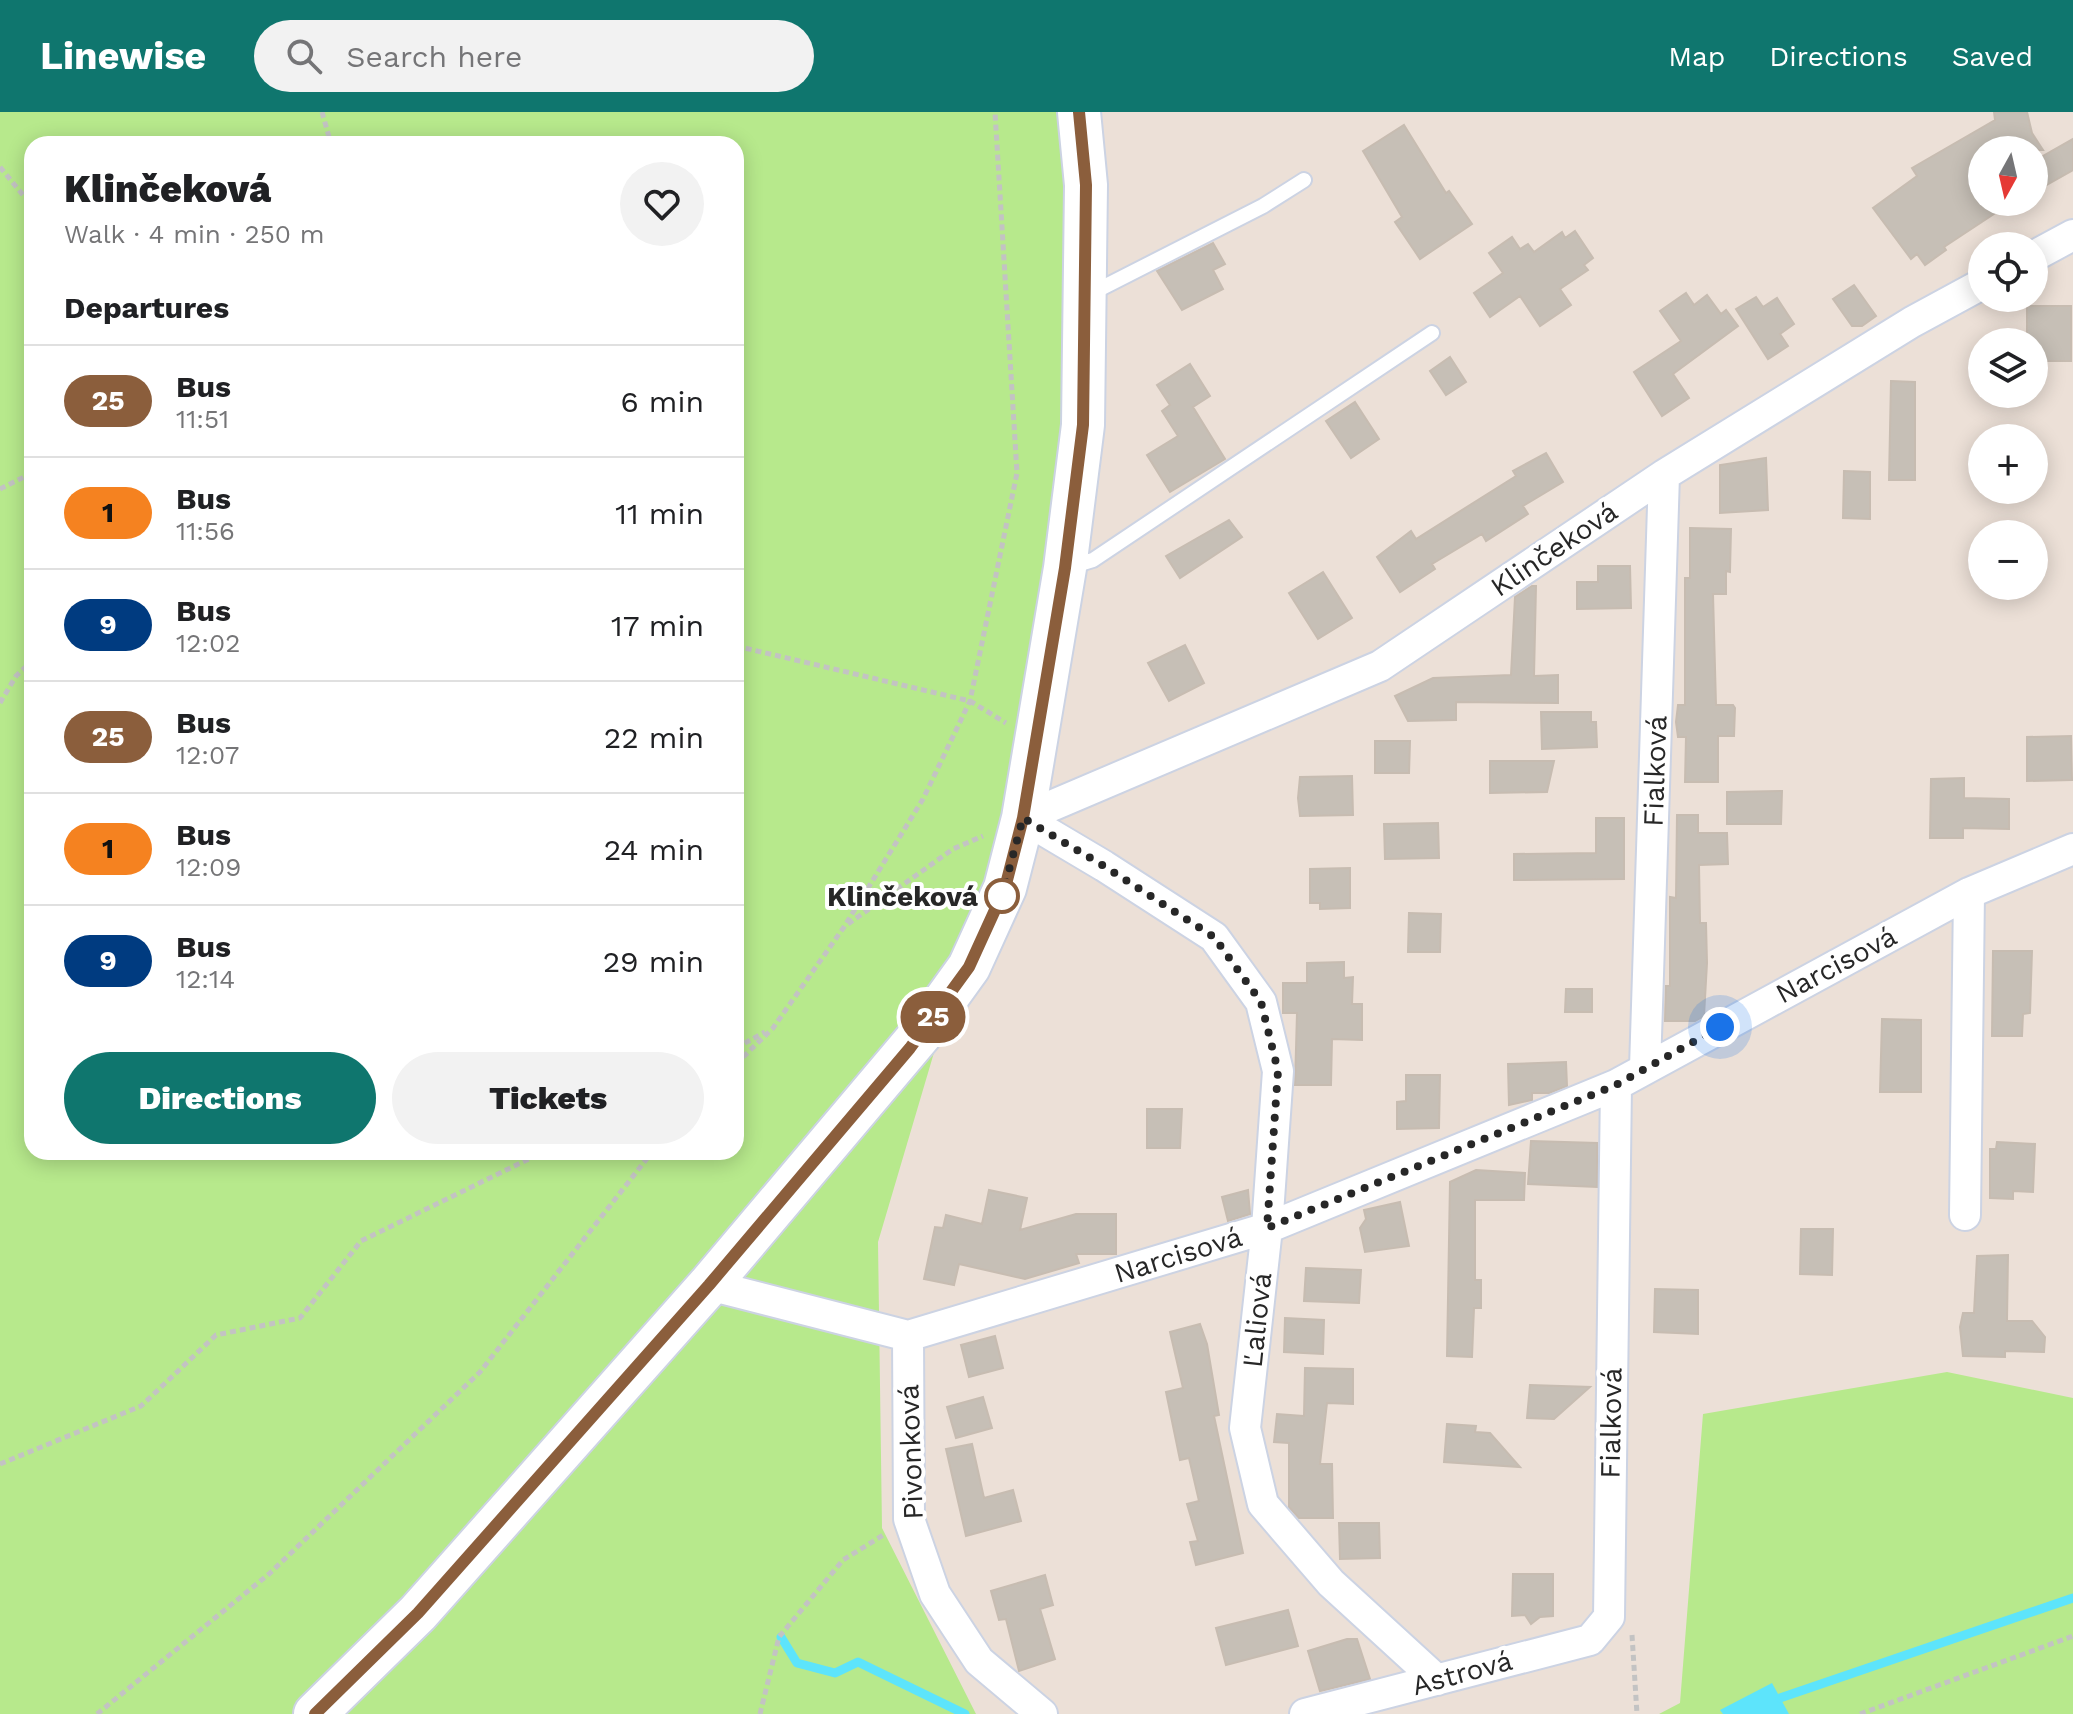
<!DOCTYPE html>
<html lang="en">
<head>
<meta charset="utf-8">
<style>
	body { margin:0; font-family:"Work Sans",sans-serif; background:#f2f2f2; color:#202124; height:100vh; display:flex; flex-direction:column; font-size:30px; white-space:nowrap }
	* { box-sizing:border-box; margin:0 }
	p { font-size:26px; color:#757577 }
	.icon { flex:none; width:44px; height:44px; fill:none; stroke:currentColor; stroke-width:2; stroke-linecap:round; stroke-linejoin:round }
	.map { position:relative; flex:1; overflow:hidden }
	.side { position:absolute; left:24px; top:24px; width:720px; height:1024px; display:flex; flex-direction:column; background:#fff; border-radius:24px; box-shadow:0 4px 20px #0003 }
	.side>* { flex:none }
	.badge { padding:0 16px; border-radius:26px; font-size:28px; line-height:52px }
	.needle { width:52px; rotate:188deg }
	.tools { position:absolute; left:1968px; top:24px; display:grid; gap:16px }
	.tools a { display:grid; place-items:center; width:80px; height:80px; border-radius:50%; background:#fff; box-shadow:0 4px 20px #0003; font-size:40px }
	.you { position:absolute; width:40px; height:40px; margin:-20px; border:6px solid #fff; border-radius:50%; background:#1a73e8; box-shadow:0 0 0 12px #1a73e833 }
	.map>.badge { position:absolute; translate:-50% -50%; box-shadow:0 0 0 4px #fff }
	h2 { padding:0 40px; font-size:30px; line-height:72px }
	.round { display:grid; place-items:center; flex:none; width:84px; height:84px; border-radius:42px; background:#f2f2f2 }
	.headline { display:flex; align-items:center; justify-content:space-between; height:136px; padding:0 40px }
	h1 { font-size:38px; font-weight:800; line-height:60px }
	.button { display:flex; gap:16px; margin-top:auto; padding:16px 40px }
	.button a { flex:1; height:92px; border-radius:48px; background:#0f766e; color:#fff; font-size:32px; font-weight:800; line-height:92px; text-align:center }
	.button a+a { background:#f2f2f2; color:#202124 }
	ul { padding:0; list-style:none }
	li { display:flex; align-items:center; gap:24px; height:112px; padding:0 40px; border-top:2px solid #e0e0e0 }
	li div { flex:1 }
	li b { display:block; font-size:30px }
	li em { font-style:normal }
	li .badge { min-width:88px; font-weight:700; text-align:center }
	header { display:flex; align-items:center; gap:48px; box-sizing:border-box; height:112px; padding:0 40px; background:#0f766e; color:#fff }
	header strong { font-size:38px }
	nav { display:flex; gap:44px; margin-inline-start:auto; font-size:28px }
	.search { width:560px; height:72px; background:#f2f2f2; display:flex; align-items:center; gap:20px; box-sizing:border-box; padding:0 28px; border-radius:44px; color:#757577; font-size:30px }
	.map>svg:first-child { display:block }
	.green { fill:#b7e98c; fill-rule:evenodd }
	.water { fill:#5de4fb }
	.lines { fill:none; stroke-linecap:round; stroke-linejoin:round }
	.stream { stroke:#5de4fb; stroke-width:9 }
	.building { fill:#c6bfb6; stroke:#c7bcb1; stroke-width:2 }
	.lane-casing { stroke:#ccd3e3; stroke-width:18 }
	.street-casing { stroke:#ccd3e3; stroke-width:34 }
	.secondary-casing { stroke:#ccd3e3; stroke-width:46 }
	.path { stroke:#c3c3c3; stroke-width:5; stroke-dasharray:6 4; stroke-linecap:butt }
	.lane { stroke:#fff; stroke-width:14 }
	.street { stroke:#fff; stroke-width:30 }
	.secondary { stroke:#fff; stroke-width:42 }
	.line-casing { stroke:#fff; stroke-width:18 }
	.line { stroke:#8b5e3c; stroke-width:12 }
	.walk { stroke:#272727; stroke-width:8; stroke-dasharray:0 14.4 }
	.stop-dot { fill:#fff; stroke:#8b5e3c; stroke-width:4 }
	.labels { text-anchor:middle; dominant-baseline:central; stroke-width:8; stroke-linejoin:round; paint-order:stroke }
	.street-label { font-size:28px; fill:#272727; stroke:#fff }
	.stop-label { font-size:28px; font-weight:bold; fill:#272727; stroke:#fff; text-anchor:end }
</style>
</head>
<body>
<header>
<strong>Linewise</strong>
<div class="search"><svg class="icon" aria-label="search" viewBox="0 0 24 24"><circle cx="10" cy="10" r="6"/><path d="M15 15l6 6"/></svg>Search here</div>
<nav><a>Map</a><a>Directions</a><a>Saved</a></nav>
</header>
<div class="map">
<svg width="2073" height="1602" viewBox="0 0 2073 1602">
	<rect width="100%" height="100%" fill="#ece0d7"/>
	<!-- green -->
	<path class="green" d="M0 0H1062L1076 201 1043 572 878 1130 882 1416 976 1602H0ZM32 32H736V1040H32Z
		M1947 1260 2073 1286V1602H1659L1680 1591 1703 1302Z"/>
	<!-- water -->
	<path class="water" d="M1772 1571 1789 1602H1723L1720 1598Z"/>
	<g class="lines">
		<!-- stream -->
		<path class="stream" d="M781 1525 797 1551 835 1561 858 1550 965 1602
			M1780 1586 2073 1486"/>
	</g>
	<!-- building -->
	<path class="building" d="M1994 0H2027L2032 21 2043 38H1982V90H2012L1944 135 1946 138 1925 153 1917 142 1911 147 1873 96 1917 64 1912 56 1995 8Z
		M1404 13 1446 81 1449 79 1472 112 1420 147 1395 110 1402 105 1363 39Z
		M2073 27V58L2034 80V49Z
		M1575 119 1593 146 1584 153 1588 158 1560 177 1571 193 1540 214 1520 184 1490 205 1474 181 1503 161 1489 141 1512 125 1520 137 1528 132 1534 140 1562 120 1565 126Z
		M1213 131 1225 152 1213 158 1223 177 1182 198 1157 159Z
		M1854 173 1876 204 1862 214H1852L1833 187Z
		M1686 181 1694 193 1707 183 1721 202 1726 198 1738 214 1673 262 1689 286 1662 304 1634 260 1681 229 1660 199Z
		M1756 185 1763 195 1777 186 1794 212 1780 222 1788 234 1768 247 1736 197Z
		M2027 194H2071V249H2034V230H2027Z
		M1450 245 1466 270 1446 283 1430 259Z
		M1190 252 1210 284 1193 295 1225 347 1170 380 1147 343 1178 324 1162 299 1170 293 1157 273Z
		M1891 269 1915 270V368H1889Z
		M1355 290 1379 327 1351 346 1326 309Z
		M1546 341 1563 370 1523 394 1528 402 1486 429 1482 422 1432 452 1435 457 1400 480 1377 445 1411 419 1416 427 1516 364 1513 359Z
		M1766 346 1768 398 1720 401V353Z
		M1844 359 1870 360V407L1843 406Z
		M1229 408 1242 425 1180 466 1166 444Z
		M1690 416 1731 417 1730 460 1726 459V482H1713L1716 593H1733L1735 596 1734 624H1718V670H1685L1686 625H1678L1676 610 1678 593H1685V466H1690Z
		M1598 454H1630L1631 496 1577 497V470H1598Z
		M1323 460 1352 506 1318 527 1289 481Z
		M1532 474H1536L1534 564 1558 563V591L1456 590V608L1408 609 1395 584 1433 566 1511 563 1515 485Z
		M1185 533 1204 571 1169 589 1148 551Z
		M1541 600H1591V610H1596L1597 635 1542 637Z
		M2071 624 2072 668 2027 669V625Z
		M1375 629H1410L1409 661H1375Z
		M1490 649H1554L1547 680 1490 681Z
		M1352 664 1353 703 1300 704 1298 686 1300 665Z
		M1964 666V686L2009 687V717L1963 716V726H1930L1931 667Z
		M1782 679 1781 712H1727V680Z
		M1677 703H1698V721H1727L1728 752 1699 753 1700 811H1706L1707 851 1704 904 1695 909H1665L1666 874H1670V785L1676 786Z
		M1596 706H1624V767L1514 768V742L1596 741Z
		M1438 711 1439 746 1385 747 1384 712Z
		M1350 756V796L1320 797V791H1310V757Z
		M1409 801 1441 802 1440 840H1408Z
		M1993 839H2032L2030 901 2023 902 2022 924H1992Z
		M1344 850V866L1353 865 1352 892H1362V928L1332 927 1331 973H1295L1297 901H1283V871H1307V851Z
		M1566 877H1592V900H1565Z
		M1882 907 1921 908V980H1880Z
		M1566 950 1567 974 1549 981H1532V988L1509 993 1508 952Z
		M1406 963H1440L1439 1016 1397 1017V990L1406 989Z
		M1147 997H1182L1180 1036H1147Z
		M1531 1029 1597 1031V1075L1528 1072Z
		M1997 1030 2035 1032 2033 1080 2013 1079V1087L1990 1086V1037H1996Z
		M1476 1058 1525 1061 1524 1088H1475V1168H1481V1196H1474L1472 1245 1447 1244 1450 1070Z
		M989 1078 1027 1086 1020 1118 1076 1102H1116V1142H1076L1079 1151 1025 1167 959 1152 954 1173 924 1167 935 1115 943 1116 946 1103 982 1112Z
		M1248 1078 1250 1102 1228 1109 1222 1085Z
		M1400 1090 1409 1134 1365 1140 1360 1116 1366 1107 1364 1098Z
		M1801 1117H1833L1832 1163 1800 1162Z
		M2008 1143 2007 1209H2032L2045 1225 2044 1240 2005 1239V1245L1963 1244 1960 1215 1963 1201H1974L1977 1144Z
		M1306 1156 1361 1158 1359 1191 1304 1189Z
		M1655 1177 1698 1178V1222L1654 1220Z
		M1285 1206 1324 1208 1323 1242 1284 1240Z
		M1200 1212 1207 1232 1219 1303 1214 1304 1243 1441 1196 1453 1190 1430 1198 1429 1187 1392 1199 1389 1189 1346 1180 1348 1166 1280 1183 1276 1170 1220Z
		M995 1224 1003 1256 969 1265 961 1233Z
		M1305 1256 1353 1257V1292L1327 1291 1320 1352H1332L1333 1406H1299L1289 1395V1331L1274 1330 1277 1302 1304 1304Z
		M1530 1273 1590 1275 1554 1307 1527 1306Z
		M983 1285 992 1316 956 1326 947 1295Z
		M1447 1312 1476 1314 1475 1320 1490 1321 1520 1355 1444 1350Z
		M972 1332 984 1386 1013 1378 1021 1409 966 1424 946 1337Z
		M1339 1411H1379L1380 1446 1340 1447Z
		M1513 1462H1553V1504L1540 1505 1531 1512 1525 1503 1512 1504Z
		M1045 1463 1053 1493 1040 1497 1055 1547 1019 1559 1006 1507 999 1508 991 1479Z
		M1288 1498 1298 1534 1226 1553 1216 1516Z
		M1347 1527H1357L1370 1567 1320 1579 1308 1539Z"/>
	<g class="lines">
		<!-- lane casing -->
		<g class="lane-casing">
			<path id="lane" d="M1090 182 1263 94 1304 68
				M1070 455 1093 448 1432 221"/>
		</g>
		<!-- street casing -->
		<g class="street-casing">
			<path id="street" d="M2034 144 2073 123
				M1023 706 1380 554 1664 363 1912 210 1982 172
				M1023 706 1104 754 1214 825 1261 890 1278 959 1267 1116 1245 1316 1263 1392 1331 1471 1437 1568
				M1645 956 1664 363
				M1965 1103 1969 781
				M709 1173 908 1224 1267 1116 1616 973 1969 781 2073 737
				M908 1224 909 1407 935 1482 979 1549 1042 1602
				M1305 1602 1590 1528 1609 1505 1616 973"/>
		</g>
		<!-- secondary casing -->
		<g class="secondary-casing">
			<path id="secondary" d="M315 1602 418 1501 709 1173 920 923 969 855 1005 776 1023 706 1065 456 1083 313 1086 73 1079 0"/>
		</g>
		<!-- path -->
		<path class="path" d="M322 0 331 32
			M0 55 32 94
			M0 377 32 361
			M736 534 970 589 1006 611
			M0 591 16 564 32 549
			M848 812 953 737 983 724
			M736 936 765 920
			M736 952 773 916 844 815 923 687 970 589 1017 361 995 0
			M0 1352 141 1294 216 1223 300 1206 361 1129 543 1040
			M1632 1523 1637 1602
			M97 1602 269 1462 480 1260 652 1040
			M760 1602 779 1525 843 1448 885 1422
			M1860 1602 2073 1524"/>
		<!-- lane -->
		<use href="#lane" class="lane"/>
		<!-- street -->
		<use href="#street" class="street"/>
		<!-- secondary -->
		<use href="#secondary" class="secondary"/>
	</g>
	<g class="lines">
		<!-- line casing -->
		<g class="line-casing">
			<path id="line" d="M315 1602 418 1501 709 1173 910 936 969 855 1005 776 1023 706 1065 456 1083 313 1086 73 1079 0"/>
		</g>
		<!-- line -->
		<use href="#line" class="line"/>
		<!-- walk -->
		<path class="walk" d="M1002 784 1023 706 1104 754 1214 825 1261 890 1278 959 1267 1116 1616 973 1720 915"/>
	</g>
	<!-- markers -->
	<circle class="stop-dot" cx="1002" cy="784" r="16"/>
	<g class="labels">
		<!-- street labels -->
		<g class="street-label">
			<text transform="translate(1554 437) rotate(-34)">Klinčeková</text>
			<text transform="translate(1655 659) rotate(-88)">Fialková</text>
			<text transform="translate(1836 853) rotate(-28)">Narcisová</text>
			<text transform="translate(1178 1143) rotate(-17)">Narcisová</text>
			<text transform="translate(1257 1208) rotate(-84)">Ľaliová</text>
			<text transform="translate(1611 1311) rotate(-89)">Fialková</text>
			<text transform="translate(911 1340) rotate(-92)">Pivonková</text>
			<text transform="translate(1462 1561) rotate(-15)">Astrová</text>
		</g>
		<!-- stop labels -->
		<g class="stop-label">
			<text x="978" y="784">Klinčeková</text>
		</g>
	</g>
</svg>
<div class="tools">
<a><svg class="needle" viewBox="-14 -14 28 28"><path d="M0-13l5 13h-10z" fill="#e53935"/><path d="M0 13l5-13h-10z" fill="#757577"/></svg></a>
<a><svg class="icon" aria-label="locate" viewBox="0 0 24 24"><circle cx="12" cy="12" r="6"/><path d="M12 2v4M12 18v4M2 12h4M18 12h4"/></svg></a>
<a><svg class="icon" aria-label="layers" viewBox="0 0 24 24"><path d="M12 4l9 5-9 5-9-5zM3 14l9 5 9-5"/></svg></a>
<a>+</a>
<a>−</a>
</div>
<div class="you" style="left:1720px;top:915px"></div>
<b class="badge" style="left:933px;top:905px;background:#8b5e3c;color:#fff">25</b>
<section class="side">
<div class="headline"><div><h1>Klinčeková</h1><p>Walk · 4 min · 250 m</p></div><a class="round"><svg class="icon" aria-label="heart" viewBox="0 0 24 24"><path d="M12 20l-8-8c-3-5 5-10 8-4 3-6 11-1 8 4z"/></svg></a></div>
<h2>Departures</h2>
<ul>
<li><span class="badge" style="background:#8b5e3c;color:#fff">25</span><div><b>Bus</b><p>11:51</p></div><em>6 min</em></li>
<li><span class="badge" style="background:#f58220;color:#111">1</span><div><b>Bus</b><p>11:56</p></div><em>11 min</em></li>
<li><span class="badge" style="background:#003b80;color:#fff">9</span><div><b>Bus</b><p>12:02</p></div><em>17 min</em></li>
<li><span class="badge" style="background:#8b5e3c;color:#fff">25</span><div><b>Bus</b><p>12:07</p></div><em>22 min</em></li>
<li><span class="badge" style="background:#f58220;color:#111">1</span><div><b>Bus</b><p>12:09</p></div><em>24 min</em></li>
<li><span class="badge" style="background:#003b80;color:#fff">9</span><div><b>Bus</b><p>12:14</p></div><em>29 min</em></li>
</ul>
<div class="button"><a>Directions</a><a>Tickets</a></div>
</section>
</div>
</body>
</html>
